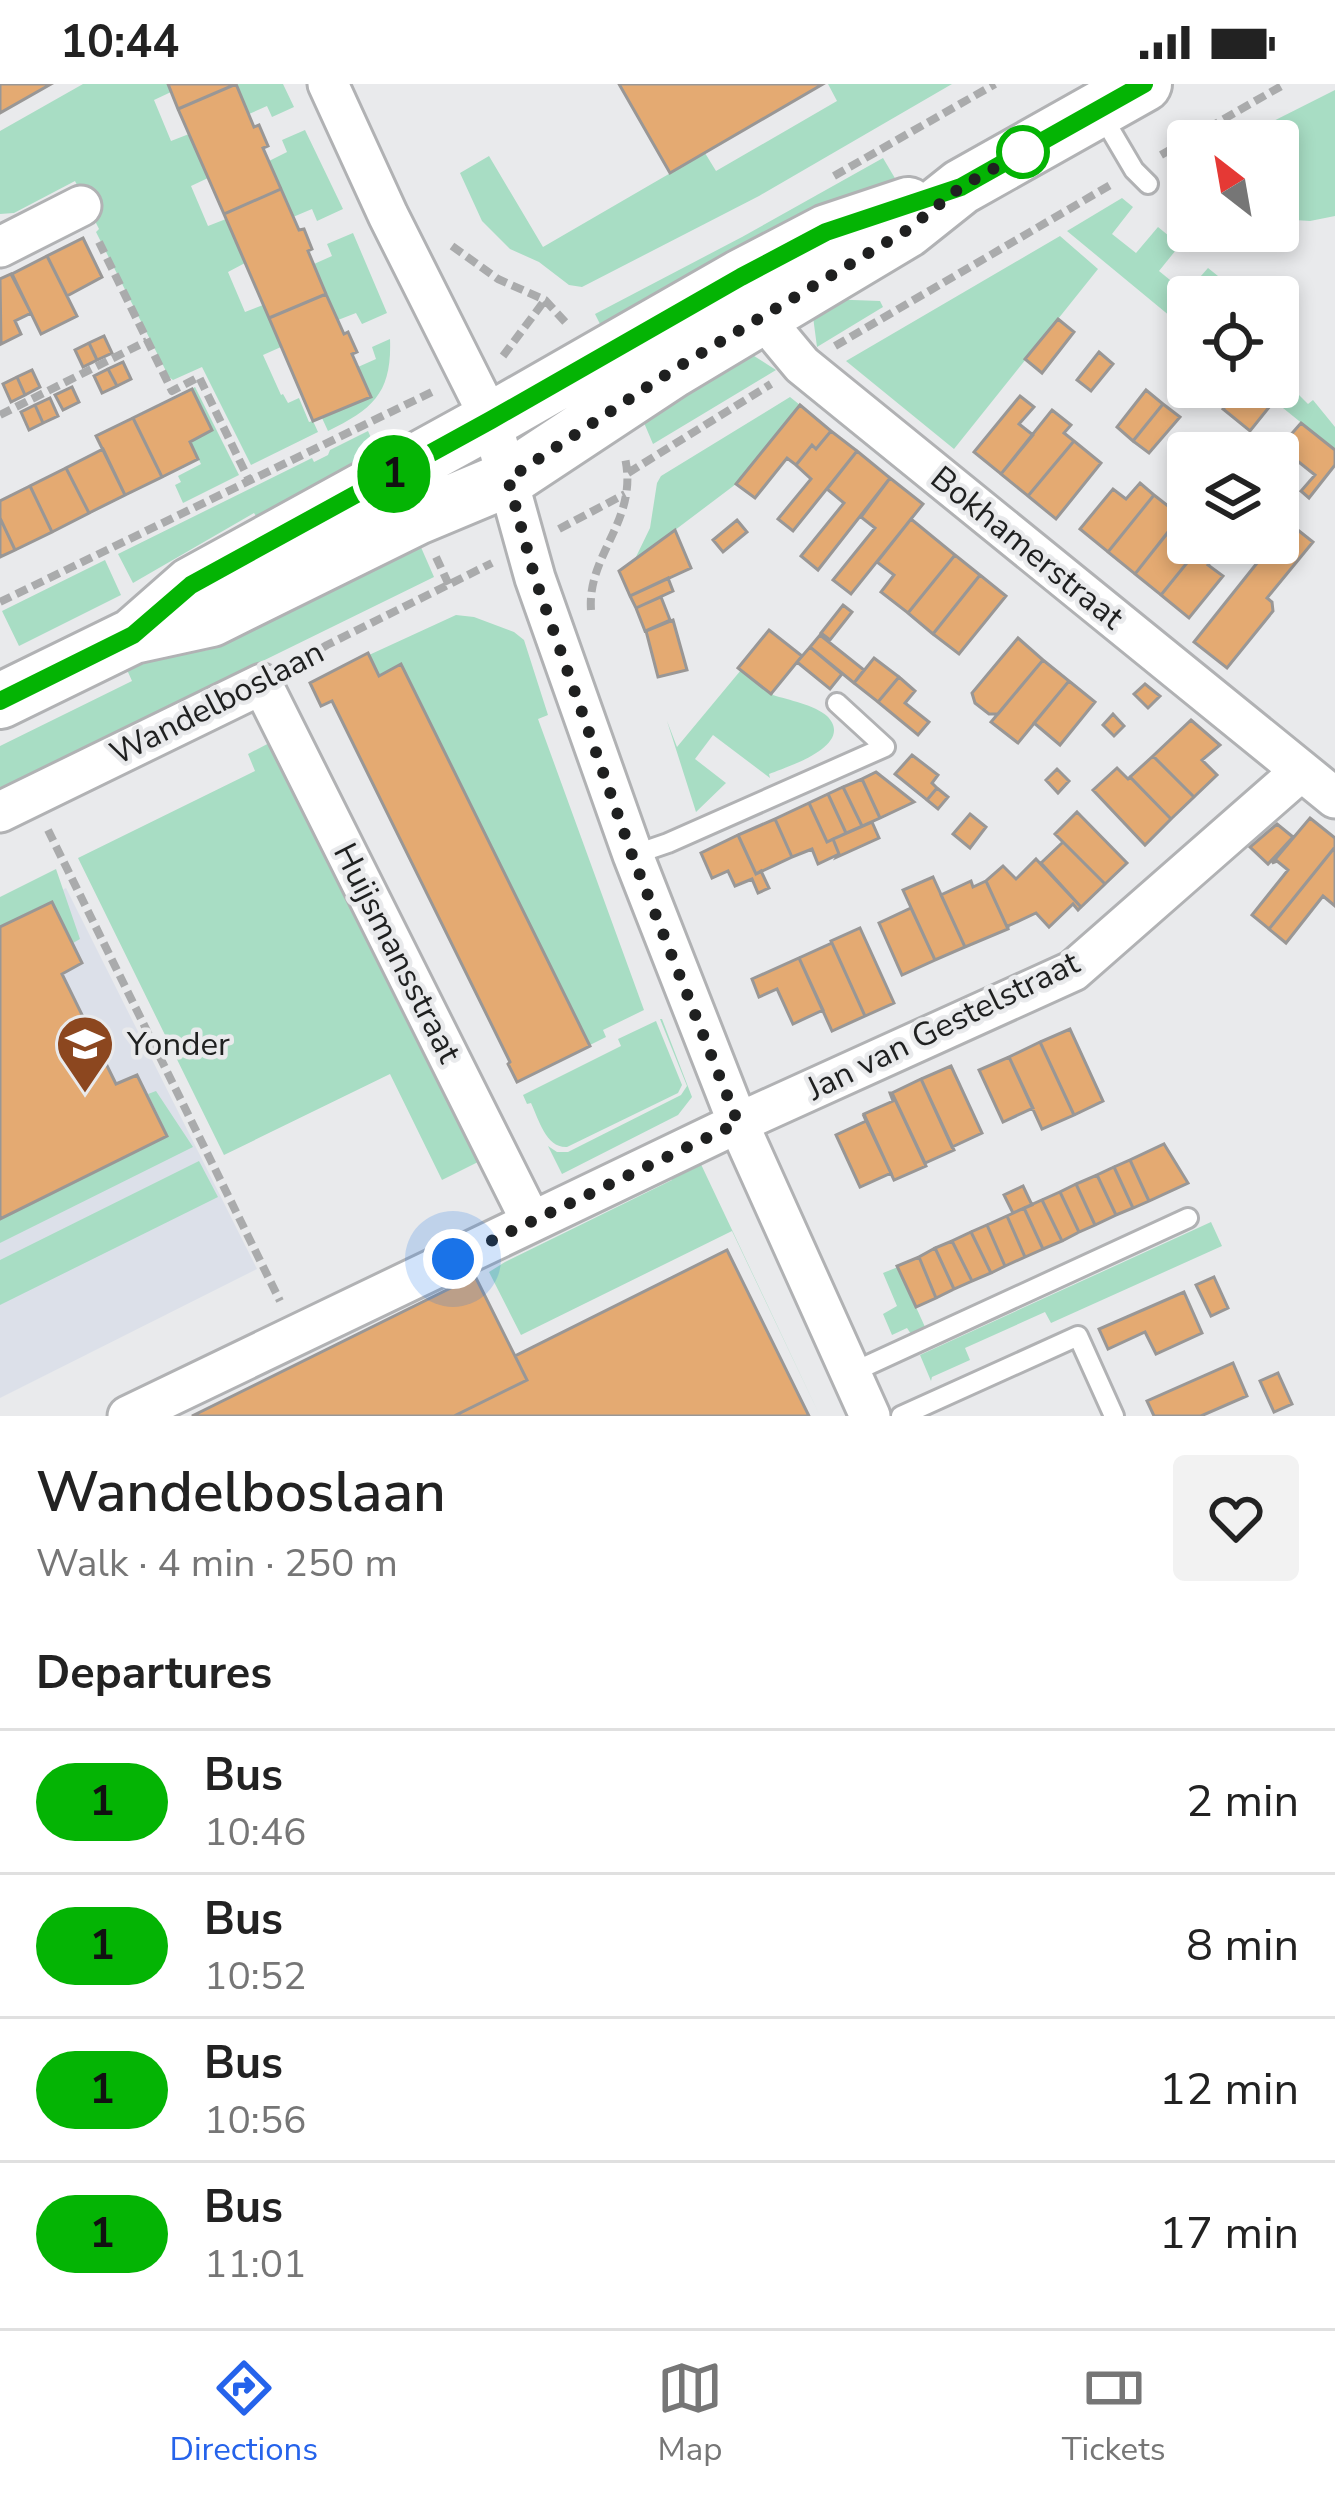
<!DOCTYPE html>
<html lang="en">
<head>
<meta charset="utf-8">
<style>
	body { margin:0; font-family:"Nunito Sans",sans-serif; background:#f2f2f2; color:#222; height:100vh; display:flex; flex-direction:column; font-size:45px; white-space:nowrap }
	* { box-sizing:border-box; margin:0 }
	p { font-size:39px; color:#767676 }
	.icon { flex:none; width:66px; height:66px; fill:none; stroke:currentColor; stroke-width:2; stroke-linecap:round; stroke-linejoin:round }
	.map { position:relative; height:1332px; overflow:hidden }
	.panel { display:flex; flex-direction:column; background:#fff; flex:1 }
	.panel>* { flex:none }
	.badge { padding:0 24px; border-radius:39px; font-size:42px; line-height:78px }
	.needle { width:78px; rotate:329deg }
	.fabs { position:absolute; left:1167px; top:36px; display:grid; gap:24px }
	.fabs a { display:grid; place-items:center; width:132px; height:132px; border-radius:12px; background:#fff; box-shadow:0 6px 18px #0003; font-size:60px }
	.you { position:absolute; width:60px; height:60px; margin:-30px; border:9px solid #fff; border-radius:50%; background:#1a73e8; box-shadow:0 0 0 18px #1a73e833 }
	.map>.badge { position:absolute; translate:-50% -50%; box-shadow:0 0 0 6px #fff }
	h2 { padding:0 36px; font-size:45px; line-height:108px }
	.round { display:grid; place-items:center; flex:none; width:126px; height:126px; border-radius:12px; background:#f2f2f2 }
	.overview { display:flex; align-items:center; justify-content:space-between; height:204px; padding:0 36px }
	h1 { font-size:57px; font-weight:600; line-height:90px }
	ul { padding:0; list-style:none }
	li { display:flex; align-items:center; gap:36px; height:144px; padding:0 36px; border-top:3px solid #e0e0e0 }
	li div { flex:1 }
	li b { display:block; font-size:45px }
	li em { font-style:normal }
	li .badge { min-width:132px; font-weight:700; text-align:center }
	.status { display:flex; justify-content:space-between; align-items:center; height:84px; padding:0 60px; background:#fff; direction:ltr }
	.status svg { height:33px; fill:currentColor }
	.menu { display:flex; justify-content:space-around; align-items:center; height:168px; border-top:3px solid #e0e0e0; background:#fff; font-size:33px; color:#767676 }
	.menu a { display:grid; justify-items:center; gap:6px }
	.menu .active { color:#2563eb }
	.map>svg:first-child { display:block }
	.built { fill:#dce0e9 }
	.green { fill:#a8ddc4 }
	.building { fill:#e4aa72; stroke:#999796; stroke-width:3 }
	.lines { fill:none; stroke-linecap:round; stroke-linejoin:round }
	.lane-casing { stroke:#b1b2b4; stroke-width:24 }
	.street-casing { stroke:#b1b2b4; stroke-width:45 }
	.secondary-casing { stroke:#b1b2b4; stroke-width:60 }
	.path { stroke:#aaabac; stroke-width:8; stroke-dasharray:12 6; stroke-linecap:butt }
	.lane { stroke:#fff; stroke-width:18 }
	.street { stroke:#fff; stroke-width:39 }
	.secondary { stroke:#fff; stroke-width:54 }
	.line-casing { stroke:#fff; stroke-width:27 }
	.line { stroke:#04b404; stroke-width:18 }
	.walk { stroke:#1f2020; stroke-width:12; stroke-dasharray:0 21.6 }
	.stop-dot { fill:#fff; stroke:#04b404; stroke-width:6 }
	.labels { text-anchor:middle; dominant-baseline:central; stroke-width:9; stroke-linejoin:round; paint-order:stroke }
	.street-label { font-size:33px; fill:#1f2020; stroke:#e9eaec }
	.poi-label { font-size:33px; fill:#1f2020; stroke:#e9eaec; text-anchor:start }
</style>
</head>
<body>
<div class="status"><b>10:44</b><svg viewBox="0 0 49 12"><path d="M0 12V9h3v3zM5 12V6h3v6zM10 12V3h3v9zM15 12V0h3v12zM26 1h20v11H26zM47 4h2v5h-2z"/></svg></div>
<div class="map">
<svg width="1335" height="1332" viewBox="0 0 1335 1332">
	<rect width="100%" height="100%" fill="#e9eaec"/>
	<!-- built -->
	<path class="built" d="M66 804 257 1185 0 1314V837Z"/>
	<!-- green -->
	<path class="green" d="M83 0H168L171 8 154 16 171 57 189 50 208 94 191 102 208 142 226 135 245 179 228 188 245 228 263 221 281 263 263 271 281 311 283 310 288 319 299 314 309 338 313 337 318 348 251 381 202 283 173 296 169 293 96 148 99 145 75 97 14 129 0 130V47Z
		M236 0H283L294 23 272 33 267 22 249 30Z
		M828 0H952L759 112 582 203 569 201 539 178 510 165 482 137 460 89 489 72 543 163 705 69 716 87 837 17Z
		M1335 6V132L1310 137 1278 135V57H1234Z
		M305 46 343 125 317 137 312 125 293 133 269 77 287 68 282 56Z
		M883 74 896 96 859 109 606 252 595 230 742 153Z
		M1122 114 1133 123 1112 150 1136 169 1158 143 1180 161 1159 187 1186 209 1208 184 1228 200 1218 213H1188V247L1067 147Z
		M353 149 387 229 362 240 356 229 338 236 314 180 332 172 327 160Z
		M1060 152 1098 185 954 365 846 277Z
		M825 215 880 217 883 223 817 263 812 225Z
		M390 255C392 308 374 325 328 347L322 334 370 313 358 283 376 275 372 263Z
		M743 265 776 286 653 360 639 327Z
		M1278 290 1308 320 1313 316 1335 343V366L1257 303H1278Z
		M195 303 239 391 183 419 175 401 181 398 178 392 201 380 190 358 212 346 192 305Z
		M790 313 800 321 736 400 634 477 650 444 657 399 661 392Z
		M368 347 382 379 266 447 254 429 133 499 118 470 312 374 314 378 328 371 330 366Z
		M420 461 434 493 0 706V662L132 597 124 579 208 566Z
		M105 476 121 511 19 562 2 527Z
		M456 531 474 533 514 548 524 556 548 631 538 635 644 926 603 946 606 953 590 961 402 581 379 592 369 571Z
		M741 586 770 610 773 607V611C788 616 815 621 827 632 856 661 787 683 769 690L770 694 713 651 695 675 726 699 696 728 667 637 677 663Z
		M273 657 480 1077 442 1096 390 990 224 1071 78 774 255 687 248 670Z
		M56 785 80 855 73 859 52 817 0 842V813Z
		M660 935H662L692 1013 678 1031 562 1090 548 1062 557 1068H568L681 1011 687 1002Z
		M656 937 682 1001 678 1009 567 1063C546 1064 539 1036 531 1019L527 1020 523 1011 621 962 618 955Z
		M156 1007 193 1063 0 1159V1136L168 1052 148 1010Z
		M698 1074 820 1332 732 1147 521 1251 489 1188 505 1178 672 1096 669 1086Z
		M199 1077 218 1113 0 1221V1176Z
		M1211 1138 1222 1162 1051 1239 1045 1228 965 1264 970 1276 932 1293 931 1297 920 1271Z
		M898 1183 925 1243 911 1250 907 1244 892 1251 883 1230 897 1222 883 1189Z"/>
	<!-- building -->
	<path class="building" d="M0 0H51L0 29Z
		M168 0H236L178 25Z
		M236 0 254 43 259 41 268 62 263 64 281 105 224 130 178 25Z
		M619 0H823L670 89Z
		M281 105 299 146 304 145 312 165 308 167 326 210 269 234 224 130Z
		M83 154 102 193 67 212 47 172Z
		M47 172 77 232 41 250 12 190Z
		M11 190 31 229 15 237 21 250 1 260 0 195Z
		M326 210 344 250 348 248 357 268 352 270 371 313 313 337 269 234Z
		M1058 235 1074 248 1042 289 1025 275Z
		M104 252 112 269 97 276 89 259Z
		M89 259 97 276 83 283 75 266Z
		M1099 268 1113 280 1091 307 1077 296Z
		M123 278 131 295 117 302 108 285Z
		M108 285 117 302 102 309 94 292Z
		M32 286 40 303 25 311 17 293Z
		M17 293 25 311 11 318 3 300Z
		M72 303 79 318 63 326 55 311Z
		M1240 303H1246L1270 322 1250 347 1223 325Z
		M192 305 212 346 190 358 198 375 162 393 133 334Z
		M1146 306 1163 320 1133 357 1117 343Z
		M1020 312 1034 323 1019 340 1033 351 1001 390 974 368Z
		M50 314 58 332 43 339 35 321Z
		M1163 320 1180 333 1149 369 1133 357Z
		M35 321 43 339 29 346 21 328Z
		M800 321 831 347 816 365 812 361 796 381 787 374 755 414 736 400Z
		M1052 326 1071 341 1064 349 1074 357 1028 412 1001 390Z
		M133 334 162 393 125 411 96 352Z
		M1301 339 1335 366V381L1309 414 1301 407 1315 391 1280 363Z
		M831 347 857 367 793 447 778 435 811 395 796 381 812 361 816 365Z
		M1074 357 1101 379 1056 435 1028 412Z
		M103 365 125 411 89 429 66 384Z
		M857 367 890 394 818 486 801 472 844 419 827 405Z
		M66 384 89 429 52 448 30 402Z
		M890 394 923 420 851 510 833 496 875 444 861 433Z
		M1140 399 1154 411 1108 468 1080 445 1113 405 1126 415Z
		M30 402 52 448 15 466 0 434V417Z
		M1154 411 1168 422 1173 414 1186 426 1135 490 1108 468Z
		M0 434 15 466 0 473Z
		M911 435 955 471 908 529 881 508 894 491 877 478Z
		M737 436 747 448 723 468 713 456Z
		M1289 439 1313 458 1267 514 1272 518 1273 527 1227 584 1194 558 1273 459H1278V453Z
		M675 446 691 484 630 512 619 487Z
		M1168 448 1181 459 1188 450V459H1203L1161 511 1135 490Z
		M1203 459H1213L1221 465 1208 481 1223 492 1189 534 1161 511Z
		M955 471 980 491 933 550 908 529Z
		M980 491 1006 512 959 570 933 550Z
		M668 494 673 507 636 524 630 512Z
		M661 513 670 536 645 547 636 524Z
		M843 521 852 528 830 556 821 549Z
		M673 536 687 586 658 593 646 547Z
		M769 546 802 572 771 610 738 584Z
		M820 551 864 586 854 599 810 563Z
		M1018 554 1043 576 998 630H989L975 619 972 609Z
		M810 563 842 590 830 605 797 578Z
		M368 569 379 592 401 580 590 962 517 998 508 980 510 978 332 617 321 622 310 599Z
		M874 574 899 593 878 618 854 599Z
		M1043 576 1069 597 1018 659 991 638Z
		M899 593 915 607 905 619 929 638 918 651 878 618Z
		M1069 597 1095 618 1060 661 1034 639Z
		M1145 600 1160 612 1148 624 1134 610Z
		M1113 630 1124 642 1114 652 1103 641Z
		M1191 636 1220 661 1202 676 1217 691 1194 713 1153 672Z
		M912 671 938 691 932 699 937 704 927 716 895 690Z
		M1153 672 1194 713 1171 735 1130 693Z
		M1117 684 1128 695 1130 693 1171 735 1145 761 1093 706Z
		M1057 685 1069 697 1058 709 1046 696Z
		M876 688 914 718 880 734 862 695Z
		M862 695 880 734 862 742 843 703Z
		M843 703 862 742 846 749 828 710Z
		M937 704 948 713 938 725 927 716Z
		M828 710 846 749 827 758 809 719Z
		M809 719 827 758 833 755 839 770 818 780 812 765 792 773 775 735Z
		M1077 728 1127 779 1105 800 1055 750Z
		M970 730 986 743 970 764 953 750Z
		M1310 734 1335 754V763L1269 845 1252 831 1288 786 1277 777 1272 779Z
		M775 735 792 773 756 790 738 751Z
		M872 738 879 754 837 773 839 770 833 755Z
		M1277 740 1293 753 1268 780 1250 763Z
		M738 751 756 790 761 787 769 804 758 809 752 795 735 802 728 787 712 794 701 769Z
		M1063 758 1105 800 1081 823 1041 779Z
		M1335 763V822L1323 812 1286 859 1269 845Z
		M1036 775 1081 823 1078 826 1073 820 1049 843 1036 829 1008 842V845L986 797 1003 782 1016 795Z
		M933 793 965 863 935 876 903 806Z
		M971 797 973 803 986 797 1008 845 965 863 941 811Z
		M52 818 82 879 62 890 116 1000 137 991 167 1052 0 1135V843Z
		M911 824 935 876 902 891 879 839Z
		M860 844 894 919 865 932 831 857Z
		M832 859 865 932 832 947 799 874Z
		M799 874 823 926 793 940 777 905 759 913 752 895Z
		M1070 945 1103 1017 1074 1031 1040 958Z
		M1040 958 1074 1031 1042 1045 1009 973Z
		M1009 973 1033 1024 1003 1038 979 986Z
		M951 982 982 1049 952 1063 921 995Z
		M921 995 954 1066 925 1079 892 1009Z
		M890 1009H892L926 1082 894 1096 864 1030 893 1017Z
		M863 1030 891 1089 860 1103 836 1051 866 1037Z
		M1164 1060 1188 1099 1149 1117 1130 1076Z
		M1130 1076 1149 1117 1133 1124 1114 1083Z
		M1114 1083 1133 1124 1116 1131 1097 1091Z
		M1097 1091 1116 1131 1095 1141 1076 1100Z
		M1076 1100 1095 1141 1079 1148 1060 1108Z
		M1023 1102 1032 1121 1013 1129 1004 1111Z
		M1060 1108 1079 1148 1062 1157 1042 1116Z
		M1042 1116 1062 1157 1043 1165 1024 1124Z
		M1024 1124 1043 1165 1025 1173 1007 1132Z
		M1007 1132 1025 1173 1005 1182 987 1141Z
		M987 1141 1005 1182 991 1189 971 1148Z
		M971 1148 991 1189 972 1197 952 1157Z
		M952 1157 972 1197 954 1205 935 1164Z
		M935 1164 954 1205 936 1214 919 1173Z
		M727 1166 809 1332H454L527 1296 515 1272Z
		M919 1173 936 1214 916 1223 897 1182Z
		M475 1192 527 1296 454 1332H192Z
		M1214 1193 1228 1224 1211 1232 1196 1201Z
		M1184 1208 1202 1249 1156 1270 1145 1248 1108 1265 1099 1245Z
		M1233 1279 1247 1312 1201 1332H1154L1147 1317Z
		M1278 1289 1292 1320 1274 1328 1260 1297Z"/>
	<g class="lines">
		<!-- lane casing -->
		<g class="lane-casing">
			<path id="lane" d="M1101 30 1134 86 1148 100
				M633 771 668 759 885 663 837 619
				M851 1289 1188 1134
				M901 1332 1078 1252 1114 1332"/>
		</g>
		<!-- street casing -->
		<g class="street-casing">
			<path id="street" d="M328 0 388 131 491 336 535 494 633 771 738 1039 870 1332
				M0 163 81 122
				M750 210 762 233 802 281 1335 714
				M0 728 262 600 531 1137
				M128 1332 738 1039 1073 887 1301 687"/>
		</g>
		<!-- secondary casing -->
		<g class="secondary-casing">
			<path id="secondary" d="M133 552 211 535 417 433 508 395 673 286 907 146 961 103 1144 0
				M0 617 133 552 191 501 491 336 741 193 827 148 908 121"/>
		</g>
		<!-- path -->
		<path class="path" d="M1161 71 1285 0
			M834 92 995 0
			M99 158 172 307 199 293 249 396
			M452 162 498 195 545 216 567 240
			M835 262 1112 100
			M503 272 545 216
			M0 331 147 257
			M628 389 771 300
			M559 445 625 410
			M436 473 449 501
			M0 518 436 306
			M591 526C587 470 639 436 625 374
			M292 582 327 561 492 479
			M48 746 280 1217"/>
		<!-- lane -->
		<use href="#lane" class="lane"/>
		<!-- street -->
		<use href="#street" class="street"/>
		<!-- secondary -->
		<use href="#secondary" class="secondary"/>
	</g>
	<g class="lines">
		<!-- line casing -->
		<g class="line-casing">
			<path id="line" d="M0 617 133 551 191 501 491 336 741 193 826 148 961 103 1144 0"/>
		</g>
		<!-- line -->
		<use href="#line" class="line"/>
		<!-- walk -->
		<path class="walk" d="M453 1175 738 1039 632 771 535 494 508 395 673 286 907 146 961 103 1023 68"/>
	</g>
	<!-- icons -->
	<defs>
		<g id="university-pin" transform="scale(3)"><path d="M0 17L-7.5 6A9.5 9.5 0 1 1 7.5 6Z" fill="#8c471f" stroke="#e9eaec"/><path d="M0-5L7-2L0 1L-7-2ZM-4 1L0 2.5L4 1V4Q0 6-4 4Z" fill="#fff"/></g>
	</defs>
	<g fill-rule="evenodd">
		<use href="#university-pin" x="85" y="960"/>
	</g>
	<!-- markers -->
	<circle class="stop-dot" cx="1023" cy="68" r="24"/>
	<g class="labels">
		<!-- street labels -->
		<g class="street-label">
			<text transform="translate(1027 464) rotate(39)">Bokhamerstraat</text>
			<text transform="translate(217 619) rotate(-27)">Wandelboslaan</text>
			<text transform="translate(397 869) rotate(63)">Huijsmansstraat</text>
			<text transform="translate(943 942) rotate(-26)">Jan van Gestelstraat</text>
		</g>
		<!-- poi labels -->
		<g class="poi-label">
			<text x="127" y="960">Yonder</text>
		</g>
	</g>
</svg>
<div class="fabs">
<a><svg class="needle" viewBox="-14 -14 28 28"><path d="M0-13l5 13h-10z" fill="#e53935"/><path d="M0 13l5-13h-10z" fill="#767676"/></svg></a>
<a><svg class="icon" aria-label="locate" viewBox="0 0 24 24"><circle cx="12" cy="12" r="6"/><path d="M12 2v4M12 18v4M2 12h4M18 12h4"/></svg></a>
<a><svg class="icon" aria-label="layers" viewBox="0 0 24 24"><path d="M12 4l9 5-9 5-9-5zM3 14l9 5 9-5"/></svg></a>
</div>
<div class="you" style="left:453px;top:1175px"></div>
<b class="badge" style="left:394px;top:390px;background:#04b404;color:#111">1</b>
</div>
<section class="panel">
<div class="overview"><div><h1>Wandelboslaan</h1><p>Walk · 4 min · 250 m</p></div><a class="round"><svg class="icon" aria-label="heart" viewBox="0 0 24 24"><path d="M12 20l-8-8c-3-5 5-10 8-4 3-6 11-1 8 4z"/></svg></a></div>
<h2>Departures</h2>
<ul>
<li><span class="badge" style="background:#04b404;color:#111">1</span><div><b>Bus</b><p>10:46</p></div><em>2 min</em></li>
<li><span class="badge" style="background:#04b404;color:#111">1</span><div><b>Bus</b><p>10:52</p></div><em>8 min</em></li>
<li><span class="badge" style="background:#04b404;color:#111">1</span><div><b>Bus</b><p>10:56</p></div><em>12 min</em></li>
<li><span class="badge" style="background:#04b404;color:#111">1</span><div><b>Bus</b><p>11:01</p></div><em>17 min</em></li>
</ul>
</section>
<nav class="menu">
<a class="active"><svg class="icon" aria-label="directions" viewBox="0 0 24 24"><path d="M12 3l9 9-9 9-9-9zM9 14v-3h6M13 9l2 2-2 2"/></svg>Directions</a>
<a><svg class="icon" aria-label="map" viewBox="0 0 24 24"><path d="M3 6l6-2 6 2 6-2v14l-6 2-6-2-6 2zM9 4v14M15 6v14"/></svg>Map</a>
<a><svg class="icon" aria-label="tickets" viewBox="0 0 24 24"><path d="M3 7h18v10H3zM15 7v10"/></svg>Tickets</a>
</nav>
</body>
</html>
